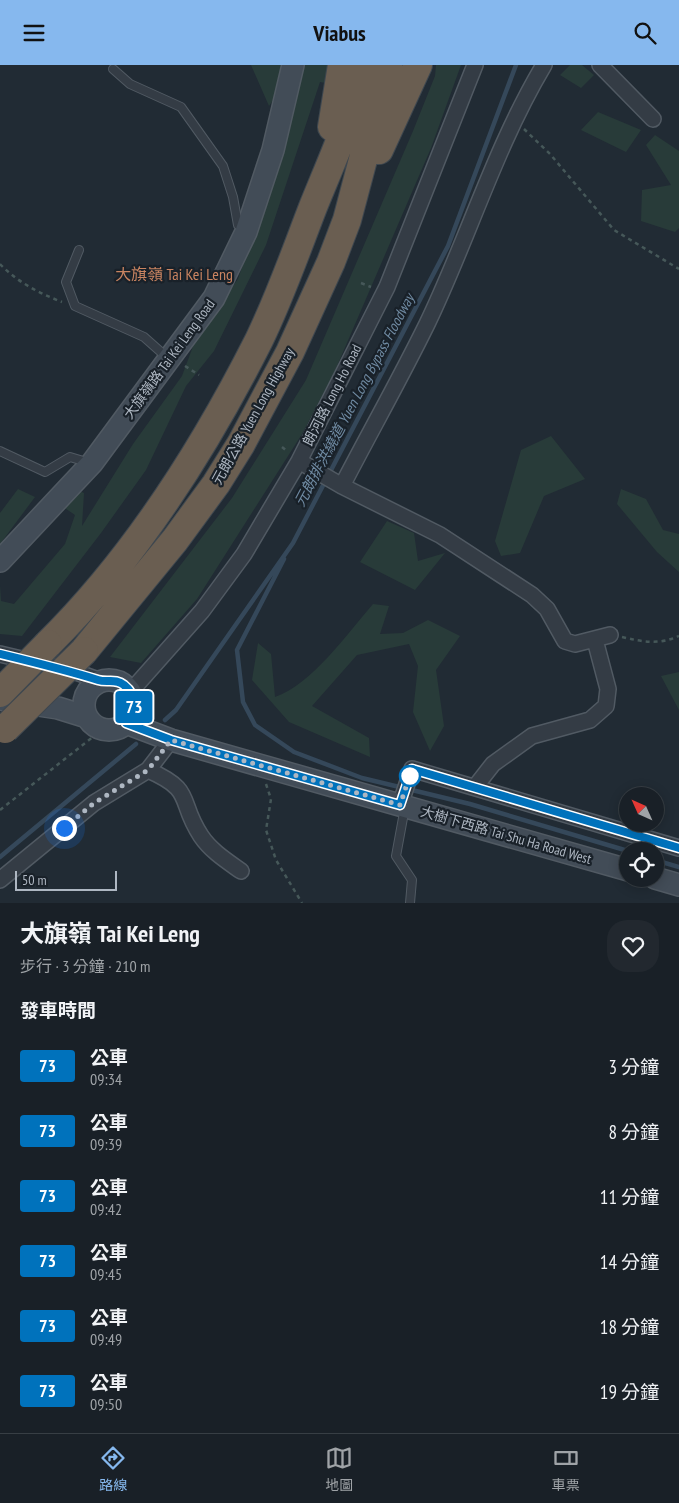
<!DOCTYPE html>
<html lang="zh-TW">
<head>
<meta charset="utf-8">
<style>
	body { margin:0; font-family:"PT Sans Narrow","Noto Sans TC",sans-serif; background:#22282f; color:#f1f3f6; height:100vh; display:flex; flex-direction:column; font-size:19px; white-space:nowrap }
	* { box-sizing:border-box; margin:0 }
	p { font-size:16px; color:#9fa3a7 }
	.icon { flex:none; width:28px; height:28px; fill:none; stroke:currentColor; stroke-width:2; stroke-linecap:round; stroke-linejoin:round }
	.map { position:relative; height:838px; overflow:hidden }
	.drawer { display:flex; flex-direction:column; background:#192027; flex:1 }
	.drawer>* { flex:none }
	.badge { padding:0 10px; border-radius:4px; font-size:18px; line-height:32px }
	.needle { width:32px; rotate:315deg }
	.fabs { position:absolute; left:619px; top:722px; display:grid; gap:10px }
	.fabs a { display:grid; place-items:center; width:45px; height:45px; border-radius:50%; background:#192027; box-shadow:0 2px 12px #0003,0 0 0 1px #373e44; font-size:25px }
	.scale { position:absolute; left:15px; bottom:12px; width:102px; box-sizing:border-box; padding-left:5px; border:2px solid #aeb7c2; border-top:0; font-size:14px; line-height:18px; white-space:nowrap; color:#aeb7c2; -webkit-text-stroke:4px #192129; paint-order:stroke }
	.you { position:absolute; width:25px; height:25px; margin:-12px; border:4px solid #fff; border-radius:50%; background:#1a73e8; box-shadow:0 0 0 8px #1a73e833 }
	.map>.badge { position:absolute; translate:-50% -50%; box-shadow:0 0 0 2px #fff }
	h2 { padding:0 20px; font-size:19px; line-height:45px }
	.round { display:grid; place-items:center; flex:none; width:52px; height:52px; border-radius:20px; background:#22282f }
	.headline { display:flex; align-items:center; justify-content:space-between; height:85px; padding:0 20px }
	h1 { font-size:24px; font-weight:700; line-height:38px }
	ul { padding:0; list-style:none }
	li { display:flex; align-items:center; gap:15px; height:65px; padding:0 20px }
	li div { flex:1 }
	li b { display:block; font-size:19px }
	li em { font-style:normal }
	li .badge { min-width:55px; font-weight:700; text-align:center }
	header { display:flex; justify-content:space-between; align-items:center; height:65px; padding:0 20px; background:#86b8ee; color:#111; font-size:22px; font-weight:700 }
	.menu { display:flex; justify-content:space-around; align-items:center; height:70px; border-top:1px solid #373e44; background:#192027; font-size:14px; color:#9fa3a7 }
	.menu a { display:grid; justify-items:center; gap:2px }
	.menu .active { color:#86b8ee }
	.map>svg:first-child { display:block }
	.green { fill:#283b39 }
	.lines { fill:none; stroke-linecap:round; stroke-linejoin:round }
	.stream { stroke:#35485a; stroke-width:4.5 }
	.lane-casing { stroke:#515a63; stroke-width:10 }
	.street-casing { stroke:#515a63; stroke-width:18 }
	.secondary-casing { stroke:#515a63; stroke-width:24 }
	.highway-casing { stroke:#3e474f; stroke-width:30 }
	.path { stroke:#465859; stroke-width:2.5; stroke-dasharray:4 4; stroke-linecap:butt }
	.lane { stroke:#343c45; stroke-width:8 }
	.street { stroke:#343c45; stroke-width:15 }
	.secondary { stroke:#424c57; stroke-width:21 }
	.highway { stroke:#6a5e51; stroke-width:28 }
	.highway-bridge-casing { stroke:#3e474f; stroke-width:30; stroke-linecap:butt }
	.highway-bridge { stroke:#6a5e51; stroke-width:28 }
	.line-casing { stroke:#fff; stroke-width:11 }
	.line { stroke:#0072bc; stroke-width:8 }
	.walk { stroke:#aeb7c2; stroke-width:5; stroke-dasharray:0 9 }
	.stop-dot { fill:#fff; stroke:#0072bc; stroke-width:2.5 }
	.labels { text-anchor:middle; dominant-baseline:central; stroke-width:4.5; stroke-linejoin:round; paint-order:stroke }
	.street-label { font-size:14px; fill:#aeb7c2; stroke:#192129 }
	.water-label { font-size:15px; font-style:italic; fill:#708ba3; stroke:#192129 }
	.quarter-label { font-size:16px; fill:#c98461; stroke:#192129 }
</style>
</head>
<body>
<header><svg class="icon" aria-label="menu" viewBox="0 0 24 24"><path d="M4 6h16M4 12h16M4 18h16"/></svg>Viabus<svg class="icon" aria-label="search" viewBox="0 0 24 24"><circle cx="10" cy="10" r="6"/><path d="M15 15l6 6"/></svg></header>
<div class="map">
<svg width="679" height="838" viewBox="0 0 679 838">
	<rect width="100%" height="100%" fill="#212b34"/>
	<!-- green -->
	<path class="green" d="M251 0H328L325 18 320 17 266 180 214 286 186 321 146 405 101 468 22 571 0 569V520L1 536 14 539 65 479 75 450 56 437 65 420 84 428 82 461 133 379 182 311 198 268 238 214 252 173 280 25 269 41Z
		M436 0H461L431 83 334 308 302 369 197 534 141 598 110 592 232 433 306 315 413 66 435 11Z
		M570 0H582L594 10 581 23 560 10Z
		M598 47 641 65 626 87 581 65Z
		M655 70 679 86V163L675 167 641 156 642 125 671 120 646 80Z
		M551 371 585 414 544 431 520 488 501 491 495 476 521 385Z
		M18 424 35 432 0 479V448Z
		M621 424 646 434 663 465 679 469V507L657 487 617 439Z
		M387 456 414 468 418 496 445 488 415 525 360 497Z
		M373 539 389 541 380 569 403 568 428 555 460 571 436 605 444 661 430 686 413 647 418 601 409 579 357 590 312 641 369 673 370 692 289 657 252 615 258 578 271 589 275 632C311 620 348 568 373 539Z
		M679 607V645L661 611Z"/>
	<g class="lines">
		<!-- stream -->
		<path class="stream" d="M284 494 237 585 243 637 255 660 294 687 362 713 470 739 628 786
			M165 655 176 645 293 478 448 181 516 0
			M0 792 136 679
			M655 795 679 802"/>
		<!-- lane casing -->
		<g class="lane-casing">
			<path id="lane" d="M113 4 130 19 181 42 223 101 233 132 238 160 244 165
				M79 185 66 217 75 241 144 272 162 288 169 291
				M0 386 45 407 70 392 90 398
				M405 742 396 791 412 815 410 838"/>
		</g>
		<!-- street casing -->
		<g class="street-casing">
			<path id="street" d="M600 0 653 54
				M299 396 342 421 440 470 532 530 547 544 565 576 575 579 610 570
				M342 421C370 367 400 314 427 259 468 174 495 82 544 0
				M0 589 76 607 101 616
				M131 626 202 546 244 489 299 396 387 222 475 0
				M148 705C196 726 177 735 201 771 211 786 227 796 241 806
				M475 722 493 699 532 671 590 655 606 641 608 624 595 575
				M400 740 412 704 679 783
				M0 815 94 738 148 705 171 675"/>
		</g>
		<!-- secondary casing -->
		<g class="secondary-casing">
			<path id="secondary" d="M0 496 92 398 214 233 246 167 273 85 293 0
				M84 640a25 25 0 1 1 50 0a25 25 0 1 1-50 0Z
				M0 634 58 643 87 652
				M126 658 171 675 628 805
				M655 813 679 820"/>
		</g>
		<!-- highway casing -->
		<g class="highway-casing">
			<path id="highway" d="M332 62 342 0
				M379 85 418 0
				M48 579C135 493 204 384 259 275 280 232 296 186 313 142 332 95 353 49 365 0
				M84 586 175 475 216 419 241 379 290 287 331 197 347 155 388 0"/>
		</g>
		<!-- path -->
		<path class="path" d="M524 64 550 89 614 165 679 204
			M0 199C17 217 39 228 62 237
			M361 218 371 222
			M185 301 199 310
			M282 382 288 387
			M622 572C643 577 659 580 679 571
			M266 719 271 734 266 765 276 795 302 838
			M0 745 103 664"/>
		<!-- lane -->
		<use href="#lane" class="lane"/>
		<!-- street -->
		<use href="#street" class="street"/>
		<!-- secondary -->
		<use href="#secondary" class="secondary"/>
		<!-- highway -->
		<use href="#highway" class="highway"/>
		<!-- highway-bridge casing -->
		<g class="highway-bridge-casing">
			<path id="highway-bridge" d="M0 628 48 579
				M5 664 84 586"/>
		</g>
		<!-- highway-bridge -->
		<use href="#highway-bridge" class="highway-bridge"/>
	</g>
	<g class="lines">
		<!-- line casing -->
		<g class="line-casing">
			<path id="line" d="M0 589C33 597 66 605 98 615 107 618 116 613 124 620 138 631 135 645 126 658L171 675 400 740 412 704 679 783"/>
		</g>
		<!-- line -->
		<use href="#line" class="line"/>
		<!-- walk -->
		<path class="walk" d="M64 763 94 738 148 705 171 675 400 740 412 704 410 711"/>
	</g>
	<!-- markers -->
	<circle class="stop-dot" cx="410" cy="711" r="10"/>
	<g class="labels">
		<!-- street labels -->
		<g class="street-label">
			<text transform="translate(169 294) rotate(-54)">大旗嶺路 Tai Kei Leng Road</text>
			<text transform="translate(332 330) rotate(-63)">朗河路 Long Ho Road</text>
			<text transform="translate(253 351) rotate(-61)">元朗公路 Yuen Long Highway</text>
			<text transform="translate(506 770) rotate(16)">大樹下西路 Tai Shu Ha Road West</text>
		</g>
		<!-- water labels -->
		<g class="water-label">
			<text transform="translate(354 335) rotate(-62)">元朗排洪繞道 Yuen Long Bypass Floodway</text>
		</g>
		<!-- quarter labels -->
		<g class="quarter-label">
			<text x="174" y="209">大旗嶺 Tai Kei Leng</text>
		</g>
	</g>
</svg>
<div class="fabs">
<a><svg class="needle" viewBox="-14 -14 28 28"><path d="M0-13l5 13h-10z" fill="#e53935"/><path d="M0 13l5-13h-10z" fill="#9fa3a7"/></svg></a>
<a><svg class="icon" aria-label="locate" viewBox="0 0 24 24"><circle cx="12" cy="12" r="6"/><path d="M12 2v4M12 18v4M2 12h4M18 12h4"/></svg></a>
</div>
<div class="scale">50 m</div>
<div class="you" style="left:64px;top:763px"></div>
<b class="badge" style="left:134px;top:642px;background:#0072bc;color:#fff">73</b>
</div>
<section class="drawer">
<div class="headline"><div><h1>大旗嶺 Tai Kei Leng</h1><p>步行 · 3 分鐘 · 210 m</p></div><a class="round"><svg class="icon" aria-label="heart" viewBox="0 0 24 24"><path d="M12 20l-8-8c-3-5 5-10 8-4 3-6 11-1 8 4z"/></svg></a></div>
<h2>發車時間</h2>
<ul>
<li><span class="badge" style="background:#0072bc;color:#fff">73</span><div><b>公車</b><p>09:34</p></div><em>3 分鐘</em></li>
<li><span class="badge" style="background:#0072bc;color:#fff">73</span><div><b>公車</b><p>09:39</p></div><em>8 分鐘</em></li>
<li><span class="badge" style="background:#0072bc;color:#fff">73</span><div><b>公車</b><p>09:42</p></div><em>11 分鐘</em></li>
<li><span class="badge" style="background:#0072bc;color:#fff">73</span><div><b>公車</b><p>09:45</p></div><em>14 分鐘</em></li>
<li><span class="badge" style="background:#0072bc;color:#fff">73</span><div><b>公車</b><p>09:49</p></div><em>18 分鐘</em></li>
<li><span class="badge" style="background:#0072bc;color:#fff">73</span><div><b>公車</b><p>09:50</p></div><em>19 分鐘</em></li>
</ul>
</section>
<nav class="menu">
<a class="active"><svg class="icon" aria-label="directions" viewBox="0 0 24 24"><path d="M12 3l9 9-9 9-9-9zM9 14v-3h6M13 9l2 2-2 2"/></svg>路線</a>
<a><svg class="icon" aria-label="map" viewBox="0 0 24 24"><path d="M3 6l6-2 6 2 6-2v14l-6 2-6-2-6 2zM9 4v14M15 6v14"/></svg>地圖</a>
<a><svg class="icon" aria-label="tickets" viewBox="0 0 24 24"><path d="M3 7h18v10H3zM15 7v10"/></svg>車票</a>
</nav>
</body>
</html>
